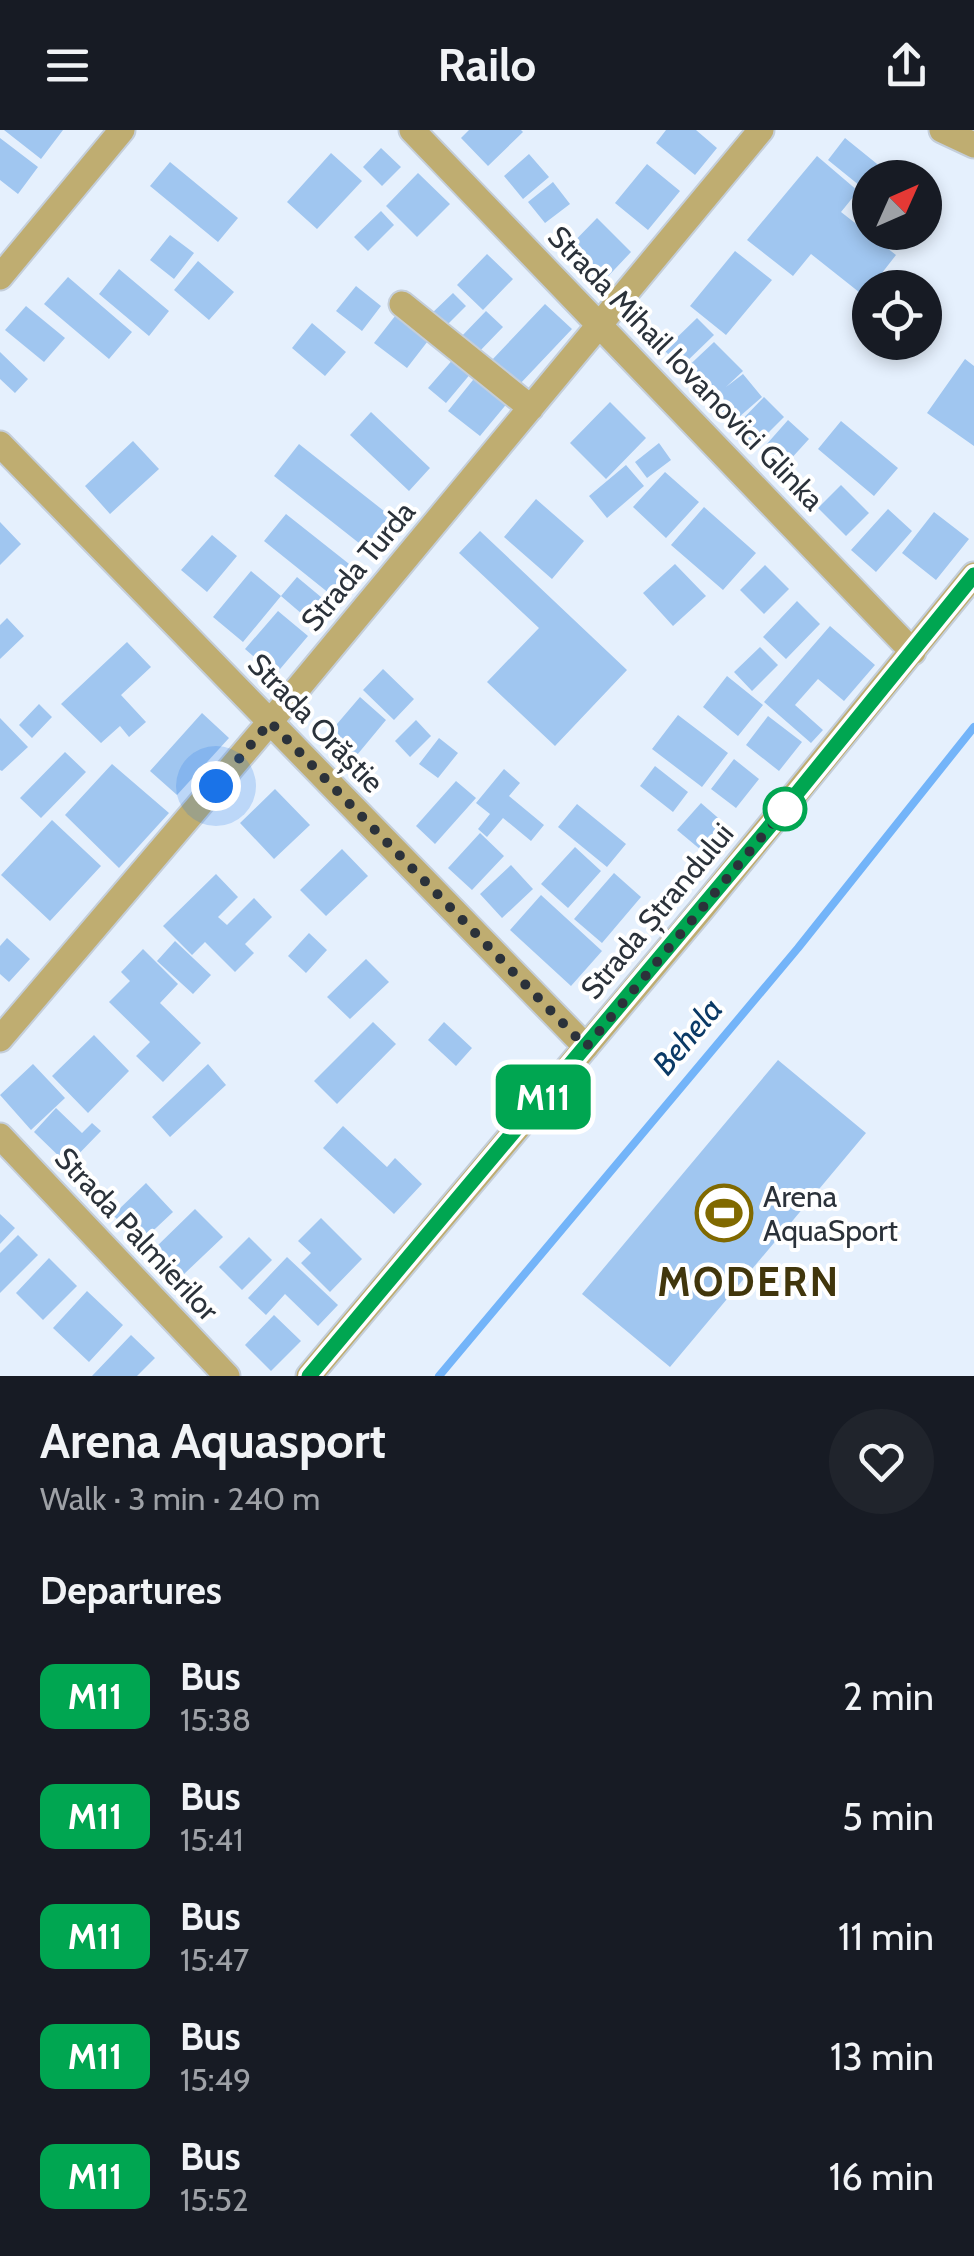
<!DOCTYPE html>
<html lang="en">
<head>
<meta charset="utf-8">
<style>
	body { margin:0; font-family:Cabin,sans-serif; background:#20242c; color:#f1f3f6; height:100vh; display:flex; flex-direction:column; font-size:38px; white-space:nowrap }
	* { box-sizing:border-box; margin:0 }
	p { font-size:32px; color:#9ea1a6 }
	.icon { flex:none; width:55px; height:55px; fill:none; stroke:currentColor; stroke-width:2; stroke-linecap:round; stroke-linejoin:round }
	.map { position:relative; height:1246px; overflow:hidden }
	.details { display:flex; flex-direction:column; background:#171b24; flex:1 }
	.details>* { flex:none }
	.badge { padding:0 20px; border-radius:15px; font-size:35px; line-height:65px }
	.needle { width:65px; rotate:45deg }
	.fabs { position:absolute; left:852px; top:30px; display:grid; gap:20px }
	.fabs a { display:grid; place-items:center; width:90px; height:90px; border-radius:50%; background:#171b24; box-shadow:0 5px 15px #0003; font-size:50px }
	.you { position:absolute; width:50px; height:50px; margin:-25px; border:8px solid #fff; border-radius:50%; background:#1a73e8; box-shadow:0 0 0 15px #1a73e833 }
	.map>.badge { position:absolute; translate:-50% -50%; box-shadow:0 0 0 5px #fff }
	h2 { padding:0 40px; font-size:38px; line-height:90px }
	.round { display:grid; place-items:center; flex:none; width:105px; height:105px; border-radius:52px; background:#20242c }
	.overview { display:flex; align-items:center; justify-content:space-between; height:170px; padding:0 40px }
	h1 { font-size:48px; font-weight:800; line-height:75px }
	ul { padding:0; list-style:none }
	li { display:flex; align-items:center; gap:30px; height:120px; padding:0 40px }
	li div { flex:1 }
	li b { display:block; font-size:38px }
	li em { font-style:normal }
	li .badge { min-width:110px; font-weight:700; text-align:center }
	header { display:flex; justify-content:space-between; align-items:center; height:130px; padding:0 40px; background:#171b24; font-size:45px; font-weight:800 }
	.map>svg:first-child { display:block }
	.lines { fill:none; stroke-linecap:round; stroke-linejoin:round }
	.stream { stroke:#73b4f9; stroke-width:8 }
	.building { fill:#a0c6f0 }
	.minor-casing { stroke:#c4ceda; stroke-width:29 }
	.minor { stroke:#bfad71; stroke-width:25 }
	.line-casing { stroke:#fff; stroke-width:22 }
	.line { stroke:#00a651; stroke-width:15 }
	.walk { stroke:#2b323a; stroke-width:10; stroke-dasharray:0 18 }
	.stop-dot { fill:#fff; stroke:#00a651; stroke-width:5 }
	.labels { text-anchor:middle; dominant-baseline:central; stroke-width:8; stroke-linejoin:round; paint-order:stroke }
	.street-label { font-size:30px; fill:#2b323a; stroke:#fff }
	.poi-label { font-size:30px; fill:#2b323a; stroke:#fff; text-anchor:start }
	.water-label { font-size:32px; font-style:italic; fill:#0b3a66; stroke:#fff }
	.district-label { font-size:40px; font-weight:bold; letter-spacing:2.5px; fill:#41360c; stroke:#fff }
</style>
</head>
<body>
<header><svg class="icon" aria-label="menu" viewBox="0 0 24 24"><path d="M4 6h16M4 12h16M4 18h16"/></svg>Railo<svg class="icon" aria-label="share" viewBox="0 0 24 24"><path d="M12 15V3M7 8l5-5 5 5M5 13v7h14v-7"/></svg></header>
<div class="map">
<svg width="974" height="1246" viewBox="0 0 974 1246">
	<rect width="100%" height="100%" fill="#e5f0fd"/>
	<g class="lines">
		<!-- stream -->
		<path class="stream" d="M439 1246 798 818 974 597"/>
	</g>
	<!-- building -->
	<path class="building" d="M4 0H63L41 29Z
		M469 0H521L523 2 488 36 461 8Z
		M666 0H696L717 18 695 45 656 13Z
		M0 8 38 37 18 64 0 50Z
		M845 8 887 42 883 48H870V64L828 30Z
		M381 18 401 37 382 56 363 37Z
		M331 23 362 51 317 99 287 72Z
		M529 24 549 47 523 69 504 46Z
		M817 26 858 61 841 82 896 125 864 166 811 124 793 146 747 110Z
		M170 32 238 88 218 112 150 56Z
		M647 34 680 61 648 100 615 73Z
		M418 43 450 74 417 107 386 76Z
		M553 52 570 74 545 93 528 72Z
		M381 81 394 95 368 121 354 107Z
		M597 88 631 122 598 157 563 123Z
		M170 105 194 123 174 149 150 130Z
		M735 121 772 150 726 205 690 176Z
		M487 124 513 149 483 180 457 155Z
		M198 131 234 162 209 190 174 160Z
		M119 139 169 181 149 206 99 164Z
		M68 147 132 202 109 229 44 174Z
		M356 156 381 176 362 201 336 181Z
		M453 163 466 176 443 199 430 185Z
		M545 174 572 199 518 256 491 231Z
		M26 176 65 208 44 232 5 200Z
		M399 181 431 207 407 238 374 213Z
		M486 181 503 197 476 225 459 209Z
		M697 188 714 205 681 237 664 220Z
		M312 193 346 222 325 246 292 218Z
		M714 212 743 241 726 257 743 244 762 267 731 294 680 244Z
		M0 222 28 249 15 263 0 249Z
		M455 227 472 242 446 273 428 258Z
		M965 229 974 236V316L927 283Z
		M477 245 509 271 480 306 448 281Z
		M764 267 784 287 754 317 734 298Z
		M610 272 646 308 606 349 570 313Z
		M371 282 430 338 409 361 350 305Z
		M788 290 809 309 778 343 758 324Z
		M841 291 898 338 874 366 818 319Z
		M133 311 159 339 110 384 85 356Z
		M659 313 671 330 647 348 635 332Z
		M299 314 403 396 378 428 274 346Z
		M626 335 644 356 607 388 589 366Z
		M665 342 699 372 666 408 633 377Z
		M841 355 869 383 846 406 818 378Z
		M536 369 584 411 552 449 504 407Z
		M704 377 756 423 723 460 671 415Z
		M888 379 912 401 876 442 851 420Z
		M934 382 969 409 936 450 902 423Z
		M286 384 358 441 335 468 264 411Z
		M0 392 21 414 0 435Z
		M480 401 627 540 555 616 487 552 539 498 459 423Z
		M212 405 237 426 207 462 181 440Z
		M675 434 706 466 673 496 643 463Z
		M765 435 789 459 764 484 740 460Z
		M251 441 281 466 243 512 213 487Z
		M297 447 333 477 316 496 281 466Z
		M797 471 820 494 786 529 763 507Z
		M278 481 308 506 275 545 245 519Z
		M7 488 24 506 0 529V495Z
		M830 496 875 535 844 571 818 549 795 575 823 600 811 613 764 572Z
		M127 512 151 537 121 565 146 592 129 607 120 596 101 613 61 574Z
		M760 517 778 535 752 561 734 542Z
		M383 539 414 569 394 590 363 560Z
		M727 546 763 575 738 606 703 577Z
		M360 567 386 590 352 631 325 608Z
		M39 574 52 587 32 608 19 595Z
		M202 583 229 608 177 665 150 641Z
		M678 585 728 623 702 657 652 619Z
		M768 586 802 612 779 641 746 615Z
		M0 588 28 617 2 641 0 640Z
		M416 590 431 606 410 627 395 611Z
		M439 608 458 623 438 648 419 634Z
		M65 622 86 642 41 688 20 668Z
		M734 629 759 649 736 678 711 659Z
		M112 634 169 683 119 738 65 685Z
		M655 636 688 662 673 682 640 656Z
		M504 639 520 653 509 666 544 695 531 711 503 688 487 707 478 699 490 684 476 673Z
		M456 651 476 668 435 714 416 696Z
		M275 659 310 695 274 729 240 693Z
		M701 673 724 693 701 720 677 700Z
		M577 674 626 714 607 737 558 697Z
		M52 690 101 736 50 791 1 745Z
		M480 703 504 726 472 760 448 738Z
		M575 717 601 741 568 778 541 754Z
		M342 719 368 746 326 786 300 760Z
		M511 735 533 759 502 788 480 764Z
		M614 743 641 767 602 813 574 789Z
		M216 744 238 767 218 787 227 795 254 768 272 787 245 814 254 823 235 842 205 812 192 825 163 796Z
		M541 765 602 821 571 856 510 800Z
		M309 803 327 820 306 843 288 826Z
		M7 808 30 829 9 852 0 844V816Z
		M175 811 211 845 193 864 157 831Z
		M143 819 178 854 160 873 201 913 163 952 136 926 150 912 109 872 130 851 121 842Z
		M366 829 389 852 350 889 327 867Z
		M373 892 396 914 337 974 314 951Z
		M444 892 472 918 456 936 428 910Z
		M94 905 129 941 88 983 52 946Z
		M778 930 866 1003 670 1237 582 1164Z
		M33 934 65 968 31 1000 0 965Z
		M208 934 226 955 170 1007 152 987Z
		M56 978 82 1003 92 993 101 1001 68 1035 34 1002Z
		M343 996 387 1037 395 1028 422 1054 394 1084 323 1018Z
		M146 1053 173 1082 140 1113 113 1085Z
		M195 1079 223 1107 183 1145 155 1118Z
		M0 1084 15 1098 0 1114Z
		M321 1088 362 1129 330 1162 301 1133 311 1123 298 1111Z
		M18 1105 38 1125 0 1163V1123Z
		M249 1107 272 1130 242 1160 219 1137Z
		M287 1127 338 1175 318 1196 285 1164 266 1185 248 1168Z
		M49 1128 77 1156 43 1190 16 1163Z
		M87 1161 123 1195 89 1232 53 1198Z
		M274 1185 301 1211 271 1241 245 1215Z
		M131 1205 155 1228 137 1246H92Z"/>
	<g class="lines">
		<!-- minor casing -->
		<g class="minor-casing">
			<path id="minor" d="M412 0 913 522
				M942 0 974 15
				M0 147 122 0
				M402 174 531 278
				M0 314 586 917
				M0 909 270 592 761 0
				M0 1006 227 1246
				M309 1246 701 780 974 445"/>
		</g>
		<!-- minor -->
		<use href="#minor" class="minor"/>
	</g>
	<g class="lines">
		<!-- line casing -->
		<g class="line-casing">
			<path id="line" d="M309 1246 785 678 974 445"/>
		</g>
		<!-- line -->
		<use href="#line" class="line"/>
		<!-- walk -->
		<path class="walk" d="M216 656 270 592 586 917 785 679"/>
	</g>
	<!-- icons -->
	<defs>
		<g id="stadium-ring" transform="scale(2.875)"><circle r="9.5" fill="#fff" stroke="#806900" stroke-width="1.5"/><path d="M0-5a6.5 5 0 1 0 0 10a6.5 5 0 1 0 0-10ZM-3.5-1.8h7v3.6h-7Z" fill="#806900"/></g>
	</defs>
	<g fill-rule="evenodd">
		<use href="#stadium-ring" x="724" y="1083"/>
	</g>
	<!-- markers -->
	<circle class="stop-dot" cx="785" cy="679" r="20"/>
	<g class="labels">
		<!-- street labels -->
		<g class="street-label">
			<text transform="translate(686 238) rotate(46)">Strada Mihail Iovanovici Glinka</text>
			<text transform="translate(358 436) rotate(-50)">Strada Turda</text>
			<text transform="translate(316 593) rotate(46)">Strada Orăștie</text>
			<text transform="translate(657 781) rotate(-50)">Strada Ștrandului</text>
			<text transform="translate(137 1104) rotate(47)">Strada Palmierilor</text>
		</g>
		<!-- poi labels -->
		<g class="poi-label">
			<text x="763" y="1066">Arena<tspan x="763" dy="34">AquaSport</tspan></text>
		</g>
		<!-- water labels -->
		<g class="water-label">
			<text transform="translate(687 906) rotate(-50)">Behela</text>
		</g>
		<!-- district labels -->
		<g class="district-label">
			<text x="749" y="1151">MODERN</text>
		</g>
	</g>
</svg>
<div class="fabs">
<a><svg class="needle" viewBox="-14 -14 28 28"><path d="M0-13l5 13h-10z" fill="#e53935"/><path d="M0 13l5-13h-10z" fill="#9ea1a6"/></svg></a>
<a><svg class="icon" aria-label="locate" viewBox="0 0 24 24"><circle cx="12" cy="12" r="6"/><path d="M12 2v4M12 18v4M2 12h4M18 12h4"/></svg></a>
</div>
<div class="you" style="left:216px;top:656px"></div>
<b class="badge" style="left:543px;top:967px;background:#00a651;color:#fff">M11</b>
</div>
<section class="details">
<div class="overview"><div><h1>Arena Aquasport</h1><p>Walk · 3 min · 240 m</p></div><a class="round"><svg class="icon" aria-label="heart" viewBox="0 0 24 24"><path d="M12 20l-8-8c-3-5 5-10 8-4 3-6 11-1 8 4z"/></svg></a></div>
<h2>Departures</h2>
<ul>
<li><span class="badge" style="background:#00a651;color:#fff">M11</span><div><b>Bus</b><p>15:38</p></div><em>2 min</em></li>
<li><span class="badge" style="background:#00a651;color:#fff">M11</span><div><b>Bus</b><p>15:41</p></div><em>5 min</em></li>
<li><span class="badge" style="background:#00a651;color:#fff">M11</span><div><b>Bus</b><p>15:47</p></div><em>11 min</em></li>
<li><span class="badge" style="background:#00a651;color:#fff">M11</span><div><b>Bus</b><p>15:49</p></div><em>13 min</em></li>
<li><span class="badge" style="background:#00a651;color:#fff">M11</span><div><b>Bus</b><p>15:52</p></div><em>16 min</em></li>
</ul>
</section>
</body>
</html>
